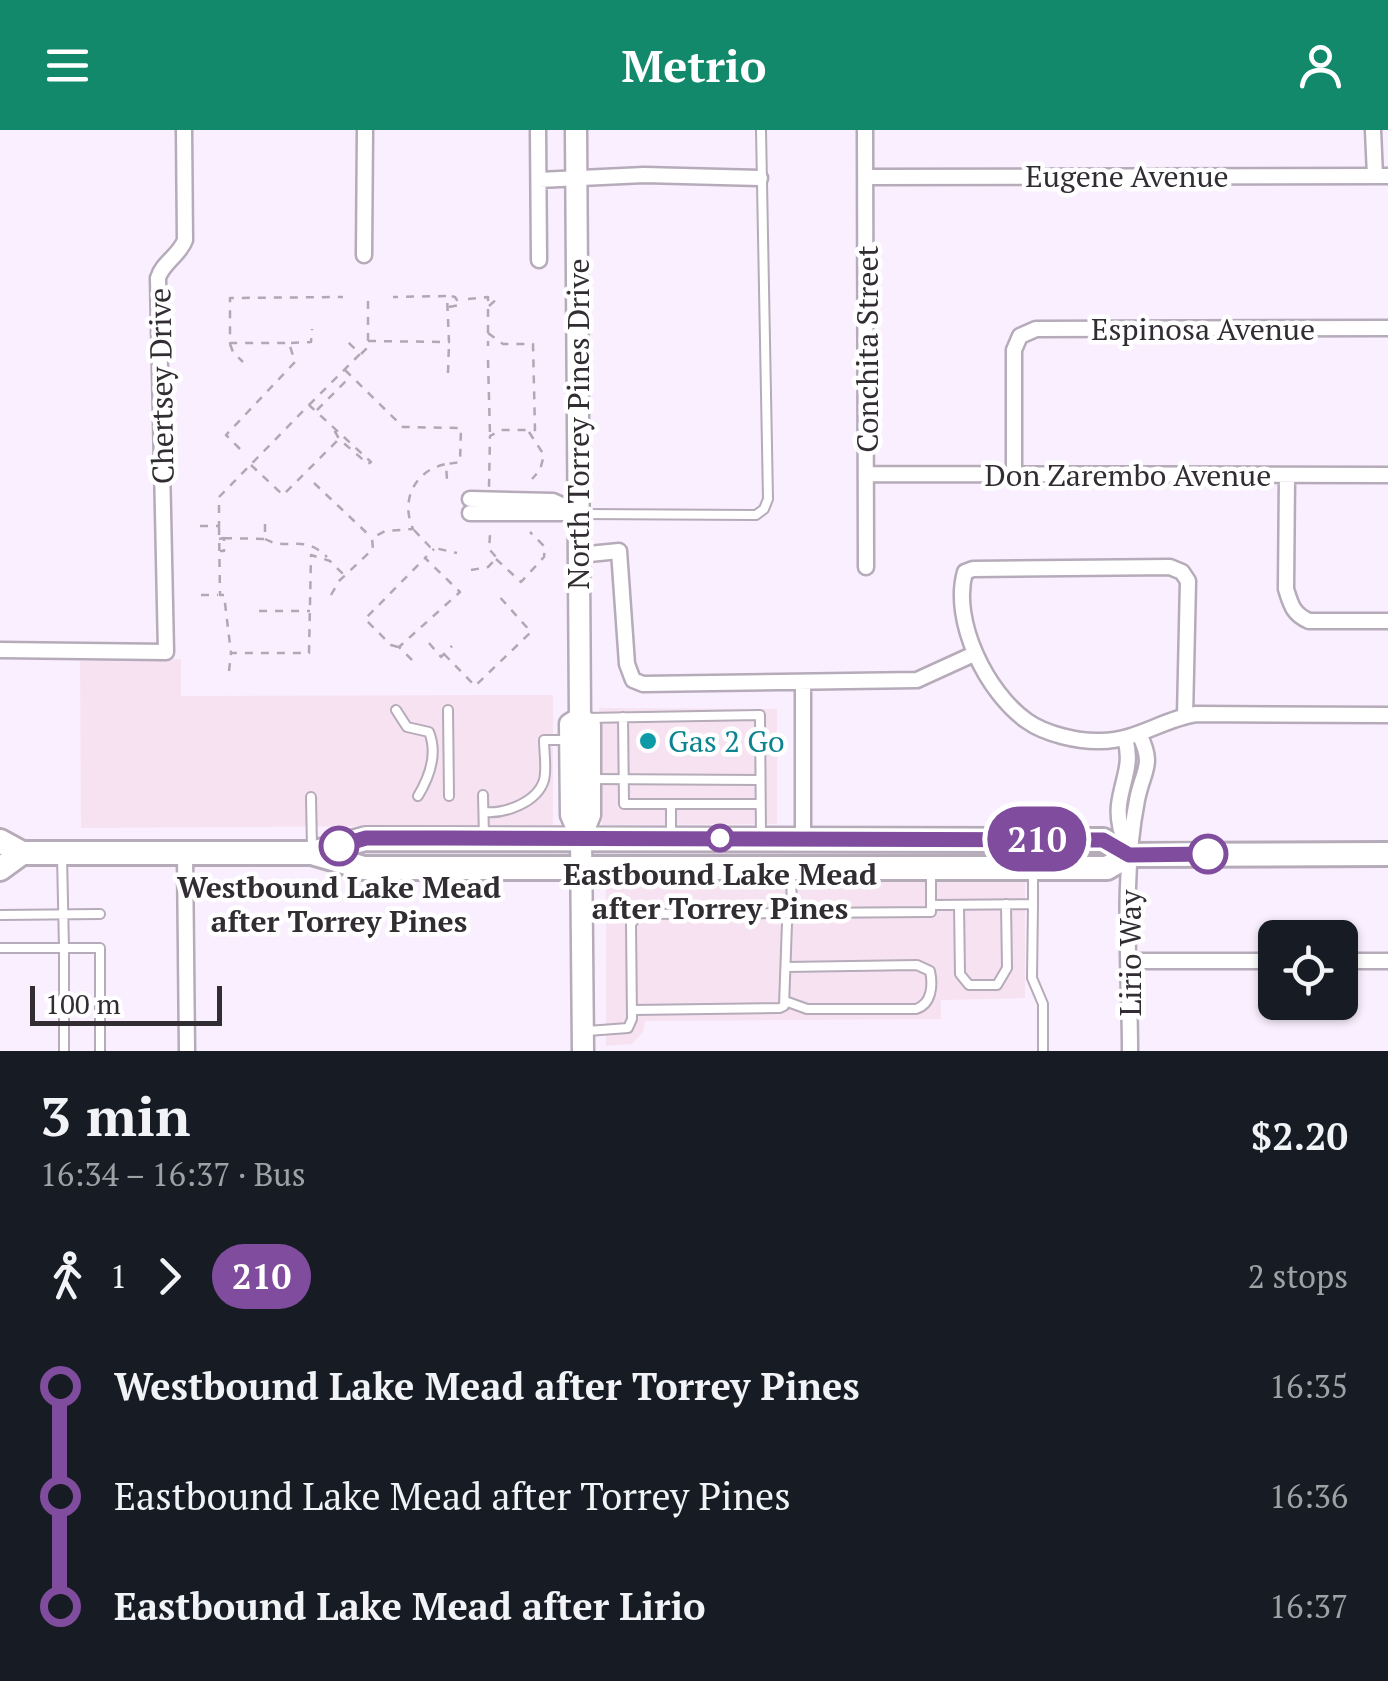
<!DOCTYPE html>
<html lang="en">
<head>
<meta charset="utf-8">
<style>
	body { margin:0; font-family:"PT Serif",serif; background:#242831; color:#f1f3f6; height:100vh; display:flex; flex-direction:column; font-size:38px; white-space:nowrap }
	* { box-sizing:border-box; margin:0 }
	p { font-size:32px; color:#9ea1a6 }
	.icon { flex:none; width:55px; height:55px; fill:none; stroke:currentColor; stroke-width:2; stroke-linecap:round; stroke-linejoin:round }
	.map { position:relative; height:921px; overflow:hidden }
	.side { display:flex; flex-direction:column; background:#171b24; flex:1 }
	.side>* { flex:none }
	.badge { padding:0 20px; border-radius:32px; font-size:35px; line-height:65px }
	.controls { position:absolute; left:1258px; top:790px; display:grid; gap:20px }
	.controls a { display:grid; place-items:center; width:100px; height:100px; border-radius:15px; background:#171b24; box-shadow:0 2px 8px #0004; font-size:50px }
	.scale { position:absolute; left:30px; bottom:25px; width:192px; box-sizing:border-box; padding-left:10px; border:5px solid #312d32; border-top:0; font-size:28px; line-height:35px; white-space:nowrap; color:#312d32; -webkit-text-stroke:8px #fff; paint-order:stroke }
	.map>.badge { position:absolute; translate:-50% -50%; box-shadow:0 0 0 5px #fff }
	.legs { display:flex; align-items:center; gap:15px; height:110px; padding:0 40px; font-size:32px }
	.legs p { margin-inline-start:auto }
	.head { display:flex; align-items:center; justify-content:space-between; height:170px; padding:0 40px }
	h1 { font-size:55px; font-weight:700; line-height:75px }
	ul { padding:0 40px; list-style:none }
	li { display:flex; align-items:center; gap:35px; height:110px; font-size:38px }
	li i { display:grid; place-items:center; width:15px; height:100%; margin:0 12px; background:currentColor }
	li i::after { content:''; width:25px; height:25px; margin:-12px; border:8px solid; border-radius:50%; background:#171b24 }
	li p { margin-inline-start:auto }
	li:first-child i { background:linear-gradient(#0000 50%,currentColor 0) }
	li:last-child i { background:linear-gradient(currentColor 50%,#0000 0) }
	header { display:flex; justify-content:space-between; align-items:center; height:130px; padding:0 40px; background:#13896b; color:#fff; font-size:45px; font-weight:700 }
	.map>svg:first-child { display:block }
	.commercial { fill:#f7e2f2 }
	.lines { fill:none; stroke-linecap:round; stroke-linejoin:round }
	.service-casing { stroke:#b5abb9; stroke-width:12 }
	.minor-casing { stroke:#b5abb9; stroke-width:19 }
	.secondary-casing { stroke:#b5abb9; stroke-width:25 }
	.primary-casing { stroke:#b5abb9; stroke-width:28 }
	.path { stroke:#b0a8b3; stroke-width:2.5; stroke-dasharray:8 8; stroke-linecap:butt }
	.service { stroke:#fff; stroke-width:8 }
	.minor { stroke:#fff; stroke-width:14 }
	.secondary { stroke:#fff; stroke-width:20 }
	.primary { stroke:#fff; stroke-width:22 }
	.line-1-casing { stroke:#fff; stroke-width:22 }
	.line-1 { stroke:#804c9e; stroke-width:15 }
	.culture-dot { fill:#0f9aa8; stroke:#fff; stroke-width:4 }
	.stop-1-dot { fill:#fff; stroke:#804c9e; stroke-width:5 }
	.labels { text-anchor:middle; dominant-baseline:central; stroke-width:9; stroke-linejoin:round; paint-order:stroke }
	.street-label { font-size:30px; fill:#312d32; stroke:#fff }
	.culture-label { font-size:30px; fill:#0d838f; stroke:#fff; text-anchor:start }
	.stop-label { font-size:30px; font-weight:bold; fill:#312d32; stroke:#fff }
</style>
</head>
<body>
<header><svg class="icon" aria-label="menu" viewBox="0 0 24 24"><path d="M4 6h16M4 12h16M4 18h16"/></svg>Metrio<svg class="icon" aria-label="person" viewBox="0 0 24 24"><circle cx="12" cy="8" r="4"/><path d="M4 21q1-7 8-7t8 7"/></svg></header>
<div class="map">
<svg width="1388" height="921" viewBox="0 0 1388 921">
	<rect width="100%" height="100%" fill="#faeffe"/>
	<!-- commercial -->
	<path class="commercial" d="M181 529V566L553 565V695L81 698 80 531Z
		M599 578 777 579V694L602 695Z
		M606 751 1025 752V868L941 870V889L645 891 643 902 632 914 606 916Z"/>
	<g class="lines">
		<!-- service casing -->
		<g class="service-casing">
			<path id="service" d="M581 384 756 385 764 379 768 369 761 0
				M396 580 407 597 429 602C438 624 430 646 418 666
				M448 580 449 666
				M623 587 624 674H760
				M586 588 760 585 761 707
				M590 649 760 650
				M483 665 484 707
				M311 667 312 718
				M484 682C504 684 537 673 544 650 547 638 544 622 544 610H566
				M671 705V674
				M1033 774 1032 848 1043 874V921
				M932 775 1033 774V739
				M959 775 960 844 969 855H997L1007 838 1006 774
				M0 785 100 784
				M0 818H64L62 726
				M785 871 807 879H916C932 874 933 855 930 841L917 835 786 837
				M633 880 780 878 784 876 787 793 792 783 791 741
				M587 901 628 898 632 889 631 794 639 784 931 782V742
				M64 921V818H100V921"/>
		</g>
		<!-- minor casing -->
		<g class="minor-casing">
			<path id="minor" d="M538 0 539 130
				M865 0 866 437
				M1373 0 1375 46
				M865 47 1388 46
				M539 50 644 45 760 48
				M364 125 365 0
				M868 344 1388 345
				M1014 344V220L1020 206 1036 199 1388 198
				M1287 345 1286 459C1291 475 1293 484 1309 491H1388
				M470 369 553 371 579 383H470
				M579 425 619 421 627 534 633 550 643 554 917 550 974 524
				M0 520 166 522 158 148C163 132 179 126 185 110L184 0
				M1185 586 1188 451 1182 442 1170 437 973 439 965 442C951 491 987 563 1027 591 1045 604 1079 612 1101 611 1136 611 1163 589 1196 584L1388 585
				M1125 609C1133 634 1122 650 1119 675 1117 693 1123 707 1129 724
				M803 708V553
				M185 724 187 921
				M1130 831H1275
				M1340 831H1388
				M1130 921C1130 839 1121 751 1137 670 1143 639 1155 636 1139 604"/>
		</g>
		<!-- secondary casing -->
		<g class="secondary-casing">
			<path id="secondary" d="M576 0 580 588
				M580 588 590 595V685L581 707 583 921
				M580 588 570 594 571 685 581 707"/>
		</g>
		<!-- primary casing -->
		<g class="primary-casing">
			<path id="primary" d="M0 711 22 723H312L365 709 1103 710 1129 725
				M315 724 364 738H1107L1129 725 1388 724
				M0 739 22 723"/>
		</g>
		<!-- path -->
		<path class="path" d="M468 169 488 167V216
			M489 176 499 167
			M449 177 460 175 455 167 450 166
			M488 203 503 214H533L535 300H501L490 306 489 357
			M368 211 449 212 447 166 393 167
			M291 213 311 212 312 199
			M230 214 233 222 243 232
			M361 224 368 217V169L372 166
			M488 230 490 305
			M345 240 403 297 461 298 460 332 447 334
			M448 243 449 213
			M309 275 360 224 346 210
			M317 280 350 247
			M529 302 544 325 540 340 532 349
			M240 319 226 305 295 232 289 213H230V168L343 167
			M251 335 283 365 338 310
			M314 353 371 407
			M200 396H219V367L309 275 371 332 368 334 339 309 333 298
			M219 397 220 465H224L231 523
			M414 400 430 417 457 423
			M224 408 265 409V392
			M219 409 224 408V421H220
			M265 409C289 422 303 403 327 427
			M496 429 521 452 544 427 545 417 530 402
			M471 440 488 437 497 428 489 419 490 405
			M201 465H218
			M331 465 339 451 373 419 372 408 385 401 413 399C400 370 415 340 446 334L447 350
			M259 481H310
			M429 513 441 527 452 516
			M398 517 391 515 365 489 424 429
			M444 524 475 556 531 502 497 464
			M412 530 399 517 460 462 425 428 434 419
			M229 541 231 523H309L311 425 330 431 345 446"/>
		<!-- service -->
		<use href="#service" class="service"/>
		<!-- minor -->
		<use href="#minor" class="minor"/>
		<!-- secondary -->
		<use href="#secondary" class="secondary"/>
		<!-- primary -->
		<use href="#primary" class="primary"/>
	</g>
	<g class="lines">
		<!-- line-1 casing -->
		<g class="line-1-casing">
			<path id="line-1" d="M339 716 366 708H444L1103 710 1129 725 1208 724"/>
		</g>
		<!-- line-1 -->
		<use href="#line-1" class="line-1"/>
	</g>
	<!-- markers -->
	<circle class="culture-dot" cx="648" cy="611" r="10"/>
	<g class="stop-1-dot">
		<circle cx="720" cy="708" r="12"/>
		<circle cx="339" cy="716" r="18"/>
		<circle cx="1208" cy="724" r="18"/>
	</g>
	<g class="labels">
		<!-- street labels -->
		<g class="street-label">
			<text x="1127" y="46">Eugene Avenue</text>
			<text x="1203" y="199">Espinosa Avenue</text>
			<text transform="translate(867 219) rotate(-90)">Conchita Street</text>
			<text transform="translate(161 256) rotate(-91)">Chertsey Drive</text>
			<text transform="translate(578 294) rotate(-90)">North Torrey Pines Drive</text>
			<text x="1128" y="345">Don Zarembo Avenue</text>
			<text transform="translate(1130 823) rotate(-90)">Lirio Way</text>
		</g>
		<!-- culture labels -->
		<g class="culture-label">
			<text x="668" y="611">Gas 2 Go</text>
		</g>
		<!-- stop labels -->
		<g class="stop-label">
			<text x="720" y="744">Eastbound Lake Mead<tspan x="720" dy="34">after Torrey Pines</tspan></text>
			<text x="339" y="757">Westbound Lake Mead<tspan x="339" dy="34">after Torrey Pines</tspan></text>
		</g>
	</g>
</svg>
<div class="controls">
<a><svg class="icon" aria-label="locate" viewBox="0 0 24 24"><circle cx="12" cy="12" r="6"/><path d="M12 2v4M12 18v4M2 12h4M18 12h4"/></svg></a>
</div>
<div class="scale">100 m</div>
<b class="badge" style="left:1037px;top:709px;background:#804c9e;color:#fff">210</b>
</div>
<section class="side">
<div class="head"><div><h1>3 min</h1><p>16:34 – 16:37 · Bus</p></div><b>$2.20</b></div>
<div class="legs"><svg class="icon" aria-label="walk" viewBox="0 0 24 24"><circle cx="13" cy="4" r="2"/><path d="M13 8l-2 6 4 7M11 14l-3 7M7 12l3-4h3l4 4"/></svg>1<svg class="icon" aria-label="forward" viewBox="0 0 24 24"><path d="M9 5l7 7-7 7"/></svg><b class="badge" style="background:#804c9e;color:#fff">210</b><p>2 stops</p></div>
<ul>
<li><i style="color:#804c9e"></i><b>Westbound Lake Mead after Torrey Pines</b><p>16:35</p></li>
<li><i style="color:#804c9e"></i><span>Eastbound Lake Mead after Torrey Pines</span><p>16:36</p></li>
<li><i style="color:#804c9e"></i><b>Eastbound Lake Mead after Lirio</b><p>16:37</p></li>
</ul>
</section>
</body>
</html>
